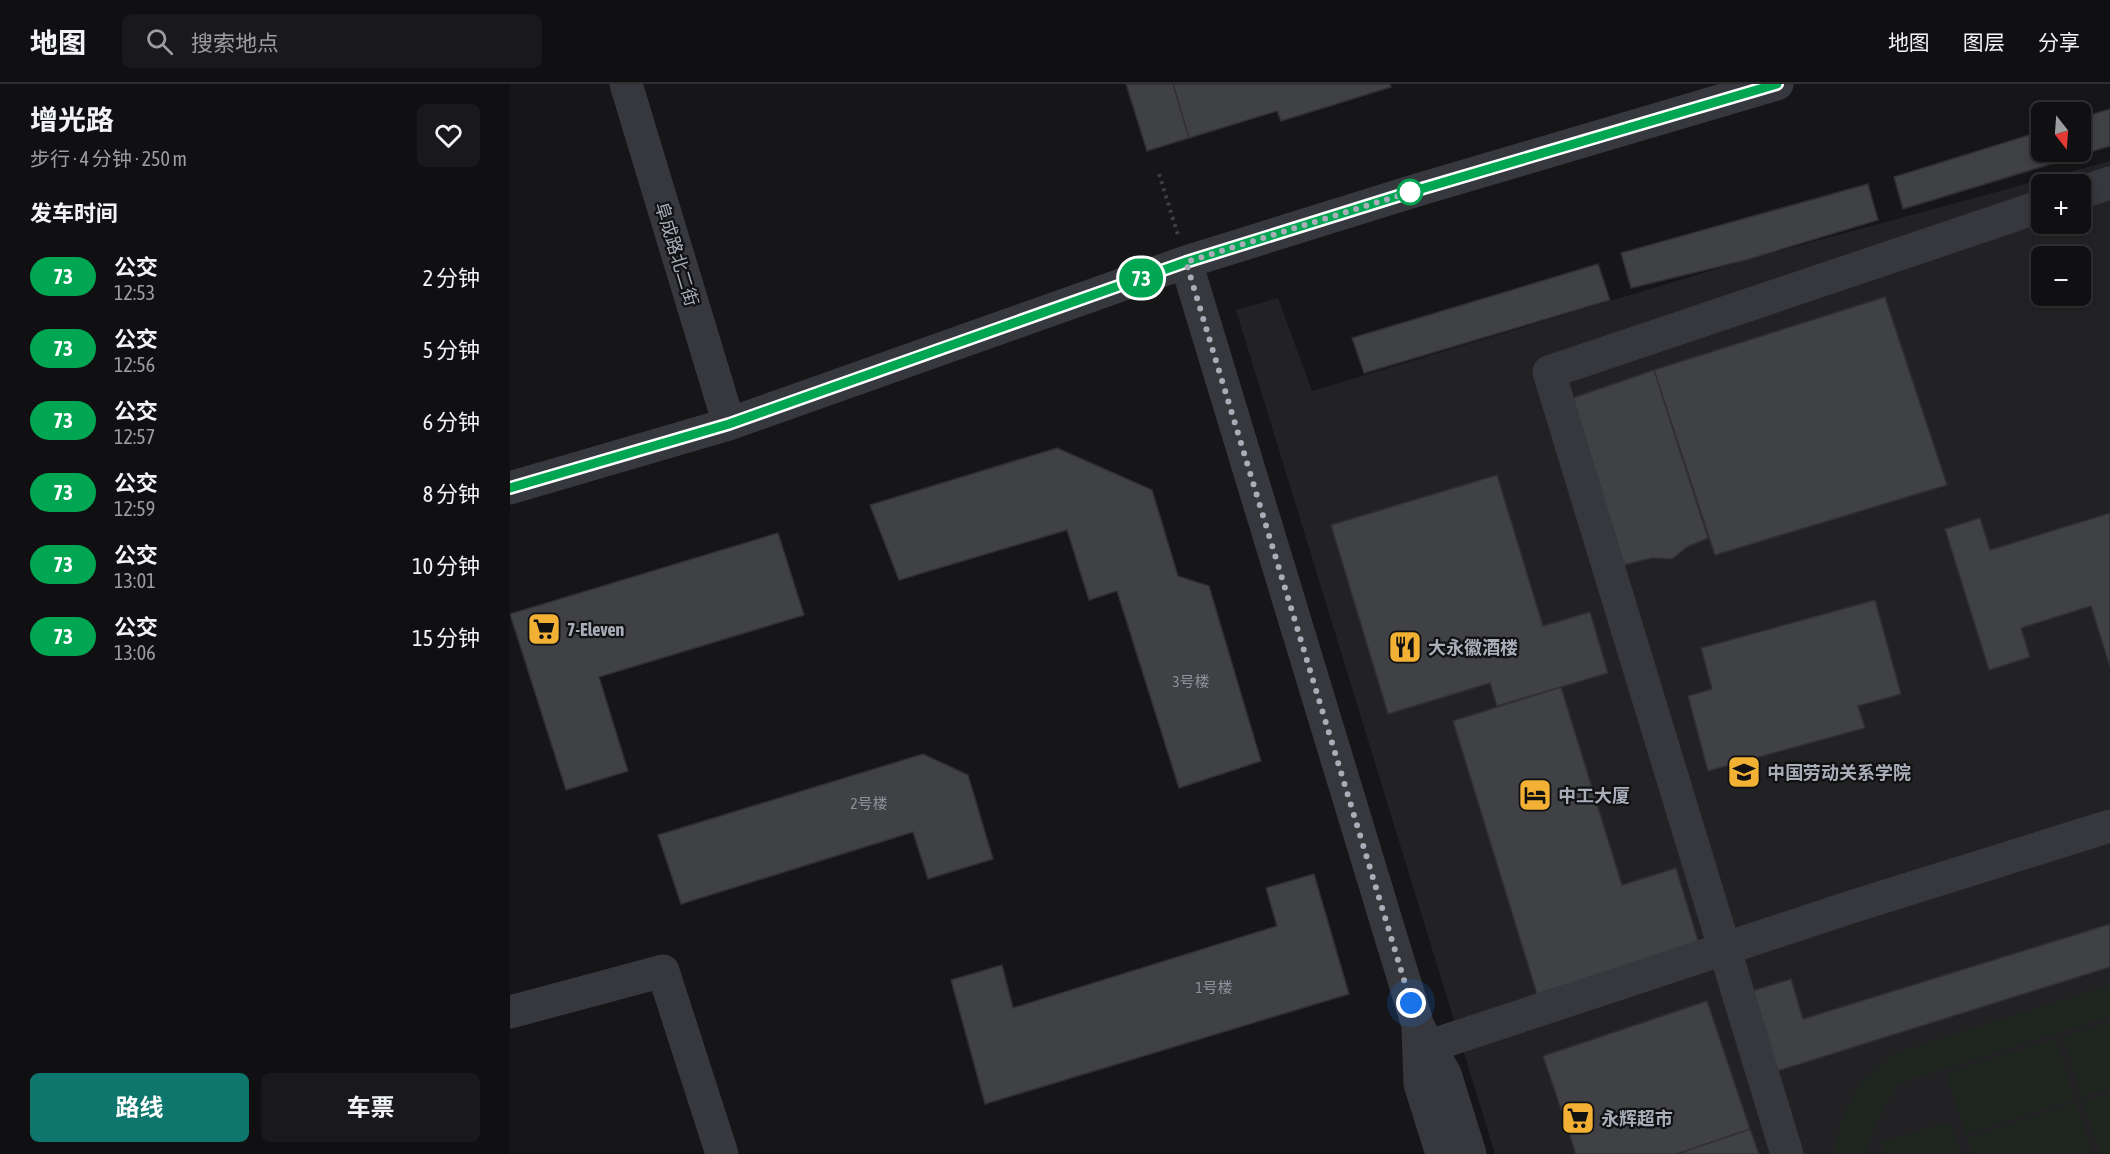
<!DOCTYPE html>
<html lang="zh">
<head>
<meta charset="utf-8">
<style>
	body { margin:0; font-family:"Asap Condensed","Noto Sans SC",sans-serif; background:#19191b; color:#f1f3f6; height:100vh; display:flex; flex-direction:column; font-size:22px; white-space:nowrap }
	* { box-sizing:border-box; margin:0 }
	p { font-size:20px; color:#9c9d9f }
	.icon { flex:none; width:33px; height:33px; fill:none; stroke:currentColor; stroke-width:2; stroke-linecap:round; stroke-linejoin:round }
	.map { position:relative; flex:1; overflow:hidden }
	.drawer { display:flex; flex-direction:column; background:#101012; width:510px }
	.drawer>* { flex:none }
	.badge { padding:0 12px; border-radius:20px; font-size:21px; line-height:39px }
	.needle { width:39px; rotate:163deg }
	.tools { position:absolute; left:1521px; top:18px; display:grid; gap:12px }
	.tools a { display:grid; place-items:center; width:60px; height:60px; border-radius:9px; background:#101012; box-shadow:0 3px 9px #0003,0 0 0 2px #303032; font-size:30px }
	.you { position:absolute; width:30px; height:30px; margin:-15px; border:4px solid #fff; border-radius:50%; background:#1a73e8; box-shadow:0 0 0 9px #1a73e833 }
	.map>.badge { position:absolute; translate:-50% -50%; box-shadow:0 0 0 3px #fff }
	h2 { padding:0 30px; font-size:22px; line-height:54px }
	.round { display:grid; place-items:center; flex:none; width:63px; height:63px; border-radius:9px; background:#19191b }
	.overview { display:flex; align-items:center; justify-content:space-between; height:102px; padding:0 30px }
	h1 { font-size:28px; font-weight:700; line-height:45px }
	.button { display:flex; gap:12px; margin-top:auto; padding:12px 30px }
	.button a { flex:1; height:69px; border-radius:9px; background:#0f766e; color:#fff; font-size:24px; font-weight:700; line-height:69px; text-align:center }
	.button a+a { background:#19191b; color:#f1f3f6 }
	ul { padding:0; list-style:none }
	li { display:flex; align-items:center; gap:18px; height:72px; padding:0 30px }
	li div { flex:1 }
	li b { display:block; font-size:22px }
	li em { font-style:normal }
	li .badge { min-width:66px; font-weight:700; text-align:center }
	header { display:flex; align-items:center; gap:36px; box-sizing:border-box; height:84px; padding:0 30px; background:#101012; border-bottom:2px solid #303032 }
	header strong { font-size:28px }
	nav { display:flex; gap:33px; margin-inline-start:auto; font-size:21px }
	.search { width:420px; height:54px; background:#19191b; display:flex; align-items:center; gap:15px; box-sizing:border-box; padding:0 21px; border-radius:9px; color:#9c9d9f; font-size:22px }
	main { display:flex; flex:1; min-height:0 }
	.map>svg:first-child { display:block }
	.built { fill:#222225; fill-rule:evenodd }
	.green { fill:#1e261f }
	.building { fill:#404145; stroke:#303034; stroke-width:1.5 }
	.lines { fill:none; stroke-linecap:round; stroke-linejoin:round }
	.path { stroke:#3d3f44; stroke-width:4; stroke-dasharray:3 4.5; stroke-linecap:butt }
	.minor { stroke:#37383d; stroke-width:33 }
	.line-casing { stroke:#fff; stroke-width:14 }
	.line { stroke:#00a651; stroke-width:9 }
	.walk { stroke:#a8adb8; stroke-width:6; stroke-dasharray:0 10.8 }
	.stop-dot { fill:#fff; stroke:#00a651; stroke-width:3 }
	.labels { text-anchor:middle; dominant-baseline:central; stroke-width:4.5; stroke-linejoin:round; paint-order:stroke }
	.number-label { font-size:15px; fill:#8e929b }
	.street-label { font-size:18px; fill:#a8adb8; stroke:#111113 }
	.poi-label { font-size:18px; font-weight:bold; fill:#a8adb8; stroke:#111113; text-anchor:start }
</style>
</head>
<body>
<header>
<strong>地图</strong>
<div class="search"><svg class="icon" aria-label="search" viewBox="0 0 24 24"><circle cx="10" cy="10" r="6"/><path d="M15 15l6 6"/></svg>搜索地点</div>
<nav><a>地图</a><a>图层</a><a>分享</a></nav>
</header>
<main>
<section class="drawer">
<div class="overview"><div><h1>增光路</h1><p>步行 · 4 分钟 · 250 m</p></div><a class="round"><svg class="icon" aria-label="heart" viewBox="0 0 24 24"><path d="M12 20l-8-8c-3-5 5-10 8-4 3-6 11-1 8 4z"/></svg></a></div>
<h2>发车时间</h2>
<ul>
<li><span class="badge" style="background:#00a651;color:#fff">73</span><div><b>公交</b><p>12:53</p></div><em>2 分钟</em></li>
<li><span class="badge" style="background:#00a651;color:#fff">73</span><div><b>公交</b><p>12:56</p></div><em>5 分钟</em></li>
<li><span class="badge" style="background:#00a651;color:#fff">73</span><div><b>公交</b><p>12:57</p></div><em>6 分钟</em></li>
<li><span class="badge" style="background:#00a651;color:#fff">73</span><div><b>公交</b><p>12:59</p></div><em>8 分钟</em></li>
<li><span class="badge" style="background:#00a651;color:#fff">73</span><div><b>公交</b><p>13:01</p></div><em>10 分钟</em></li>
<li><span class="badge" style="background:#00a651;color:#fff">73</span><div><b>公交</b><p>13:06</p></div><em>15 分钟</em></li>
</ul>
<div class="button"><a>路线</a><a>车票</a></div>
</section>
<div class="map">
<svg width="1600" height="1070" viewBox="0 0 1600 1070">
	<rect width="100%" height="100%" fill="#161618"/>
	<!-- built -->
	<path class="built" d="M1600 77V1070H985L726 226 768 214 802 307 1236 176ZM1532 100H1570V140H1532ZM1532 172H1570V212H1532Z"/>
	<!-- green -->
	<path class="green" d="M1600 901V932L1389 999C1377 1020 1360 1046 1357 1070H1323L1335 1025 1353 998 1383 970Z
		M1600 938V1004L1572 1013 1553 953Z
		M1546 955 1565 1016 1456 1050 1436 989Z
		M1600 1009V1070H1590L1573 1017Z
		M1566 1019 1582 1070H1462L1457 1054Z
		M1441 1038 1450 1070H1374L1371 1058Z"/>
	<!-- building -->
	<path class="building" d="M616 0H663L679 54 637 67Z
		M663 0H880L881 3 771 37 767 27 679 54Z
		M1600 25V62L1393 125 1384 93 1532 47V68H1570V34Z
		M1358 100 1368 136 1236 176 1121 204 1111 169Z
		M1088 180 1100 216 854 289 842 254Z
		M1375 213 1437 401 1205 471 1144 286Z
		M1144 286 1198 454 1177 463 1162 475 1142 474 1113 481 1057 316Z
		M547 364 642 406 668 492 699 502 751 677 669 704 607 507 579 516 557 446 389 496 360 421Z
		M987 391 1033 542 1080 528 1098 589 987 622 980 599 878 630 821 441Z
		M1600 429V583L1581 522 1511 544 1520 573 1479 586 1435 445 1470 434 1480 466Z
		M268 449 294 531 89 593 118 687 56 706 0 530Z
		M1365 516 1391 610 1348 622 1355 644 1198 687 1178 612 1202 605 1191 564Z
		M1051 603 1112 801 1166 784 1189 860 1027 910 943 637Z
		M413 670 458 691 483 775 418 795 403 748 171 820 148 751Z
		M804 790 839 910 475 1020 441 896 492 881 503 924 767 842 756 804Z
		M1600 840V883L1267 987 1242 907 1281 895 1293 935Z
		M1197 917 1240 1045 1167 1070H1066L1033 972Z
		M1240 1045 1249 1070H1167Z"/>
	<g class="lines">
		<!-- path -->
		<path class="path" d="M649 90 668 151"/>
		<!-- minor -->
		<path class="minor" d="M116 0 219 340
			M1570 109 1600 99
			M676 178 908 942 935 990 960 1070
			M0 404 219 340 676 178 904 107 1267 0
			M0 928 153 887 212 1070
			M908 946 910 1000 932 1070
			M920 962 1341 823 1600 742
			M1277 1070 1039 288 1532 122"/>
	</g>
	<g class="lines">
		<!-- line casing -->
		<g class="line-casing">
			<path id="line" d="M0 404 219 340 676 178 904 107 1267 0"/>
		</g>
		<!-- line -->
		<use href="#line" class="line"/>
		<!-- walk -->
		<path class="walk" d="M900 108 904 107 676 178 901 919"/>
	</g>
	<!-- icons -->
	<defs>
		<g id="supermarket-square" transform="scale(1.725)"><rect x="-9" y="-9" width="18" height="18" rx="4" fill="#f2b134" stroke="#111113"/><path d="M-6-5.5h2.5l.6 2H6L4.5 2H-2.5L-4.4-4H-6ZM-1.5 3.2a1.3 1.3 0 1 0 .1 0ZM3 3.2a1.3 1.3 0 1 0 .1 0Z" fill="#111"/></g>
		<g id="restaurant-square" transform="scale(1.725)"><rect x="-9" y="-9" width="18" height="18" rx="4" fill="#f2b134" stroke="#111113"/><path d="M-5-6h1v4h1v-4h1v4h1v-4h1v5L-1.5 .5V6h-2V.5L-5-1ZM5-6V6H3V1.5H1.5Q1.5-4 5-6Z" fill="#111"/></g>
		<g id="university-square" transform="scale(1.725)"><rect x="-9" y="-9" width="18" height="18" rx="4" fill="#f2b134" stroke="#111113"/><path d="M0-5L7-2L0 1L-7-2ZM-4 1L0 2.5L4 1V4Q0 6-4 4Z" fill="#111"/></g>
		<g id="hotel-square" transform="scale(1.725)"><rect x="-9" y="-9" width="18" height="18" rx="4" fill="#f2b134" stroke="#111113"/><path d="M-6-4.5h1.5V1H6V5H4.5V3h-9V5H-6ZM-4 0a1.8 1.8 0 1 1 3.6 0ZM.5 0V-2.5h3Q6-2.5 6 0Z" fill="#111"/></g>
	</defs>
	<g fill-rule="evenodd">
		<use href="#supermarket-square" x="34" y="545"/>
		<use href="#restaurant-square" x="895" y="563"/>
		<use href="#university-square" x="1234" y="688"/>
		<use href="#hotel-square" x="1025" y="711"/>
		<use href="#supermarket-square" x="1068" y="1034"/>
	</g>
	<!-- markers -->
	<circle class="stop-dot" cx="900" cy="108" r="12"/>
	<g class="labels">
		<!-- number labels -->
		<g class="number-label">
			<text x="681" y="597">3号楼</text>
			<text x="359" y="719">2号楼</text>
			<text x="704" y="903">1号楼</text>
		</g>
		<!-- street labels -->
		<g class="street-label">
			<text transform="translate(167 170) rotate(73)">阜成路北二街</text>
		</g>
		<!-- poi labels -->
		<g class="poi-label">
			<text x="57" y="545">7-Eleven</text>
			<text x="918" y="563">大永徽酒楼</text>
			<text x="1257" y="688">中国劳动关系学院</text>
			<text x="1048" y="711">中工大厦</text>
			<text x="1091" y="1034">永辉超市</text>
		</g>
	</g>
</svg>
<div class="tools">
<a><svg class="needle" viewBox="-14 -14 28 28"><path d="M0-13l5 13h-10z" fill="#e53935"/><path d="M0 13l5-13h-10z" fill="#9c9d9f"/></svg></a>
<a>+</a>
<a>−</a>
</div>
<div class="you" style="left:901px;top:919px"></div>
<b class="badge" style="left:631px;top:194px;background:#00a651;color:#fff">73</b>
</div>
</main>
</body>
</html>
